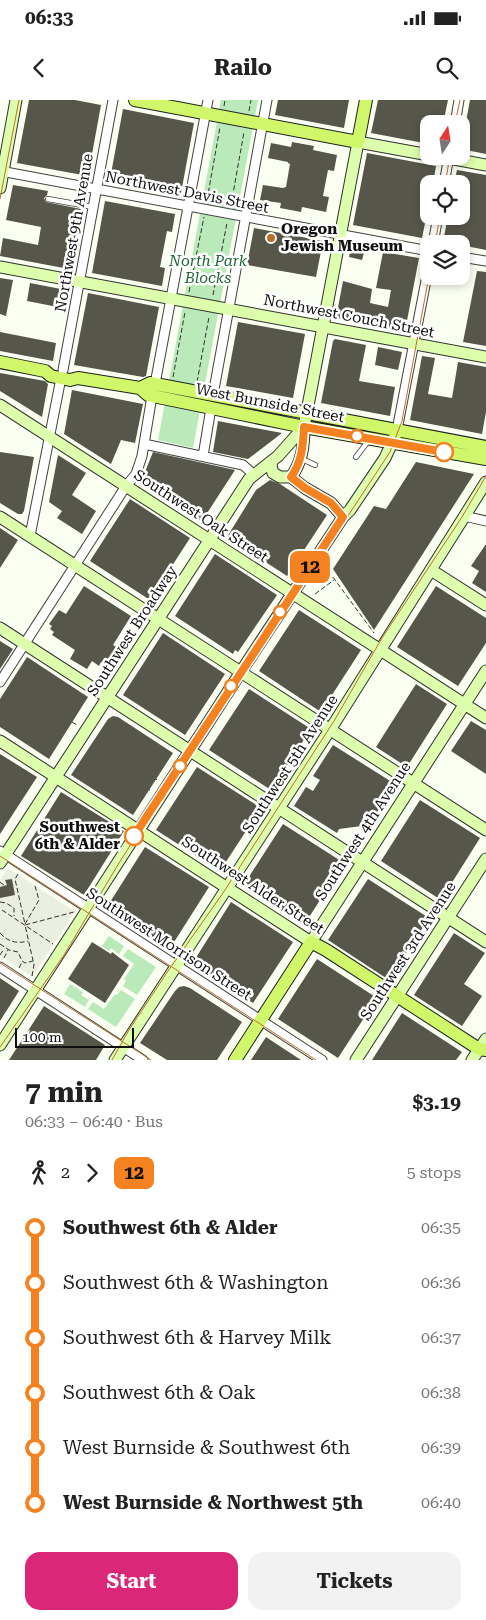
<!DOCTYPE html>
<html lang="en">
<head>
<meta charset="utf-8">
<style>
	body { margin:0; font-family:"Roboto Serif",serif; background:#f2f2f2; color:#222; height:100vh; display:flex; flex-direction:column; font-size:19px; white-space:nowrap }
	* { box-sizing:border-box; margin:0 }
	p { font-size:16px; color:#767676 }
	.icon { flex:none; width:28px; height:28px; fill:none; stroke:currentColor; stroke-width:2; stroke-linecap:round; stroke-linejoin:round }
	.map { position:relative; height:960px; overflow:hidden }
	.details { display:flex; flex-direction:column; background:#fff; flex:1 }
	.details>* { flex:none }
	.badge { padding:0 10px; border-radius:8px; font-size:18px; line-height:32px }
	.needle { width:32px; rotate:12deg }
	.buttons { position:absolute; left:420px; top:15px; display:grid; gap:10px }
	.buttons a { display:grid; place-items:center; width:50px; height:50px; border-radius:10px; background:#fff; box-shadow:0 2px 8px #0003; font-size:25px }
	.scale { position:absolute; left:15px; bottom:12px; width:119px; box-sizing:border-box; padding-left:5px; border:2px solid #0f0f0f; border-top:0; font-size:14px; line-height:18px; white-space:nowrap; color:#0f0f0f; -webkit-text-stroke:4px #fff; paint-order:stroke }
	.map>.badge { position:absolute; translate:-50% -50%; box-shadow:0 0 0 2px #fff }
	.legs { display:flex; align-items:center; gap:8px; height:55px; padding:0 25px; font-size:16px }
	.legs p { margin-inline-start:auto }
	.summary { display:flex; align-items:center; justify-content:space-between; height:85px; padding:0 25px }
	h1 { font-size:28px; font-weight:700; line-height:38px }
	.cta { display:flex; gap:10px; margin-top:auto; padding:10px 25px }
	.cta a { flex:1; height:58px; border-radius:15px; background:#db2777; color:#fff; font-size:20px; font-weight:700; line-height:58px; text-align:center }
	.cta a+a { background:#f2f2f2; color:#222 }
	ul { padding:0 25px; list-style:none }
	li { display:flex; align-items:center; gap:18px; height:55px; font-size:19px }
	li i { display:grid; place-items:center; width:8px; height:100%; margin:0 6px; background:currentColor }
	li i::after { content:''; width:12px; height:12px; margin:-6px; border:4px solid; border-radius:50%; background:#fff }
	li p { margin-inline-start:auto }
	li:first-child i { background:linear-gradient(#0000 50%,currentColor 0) }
	li:last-child i { background:linear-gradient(currentColor 50%,#0000 0) }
	.status { display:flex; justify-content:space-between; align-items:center; height:35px; padding:0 25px; background:#fff; direction:ltr }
	.status svg { height:14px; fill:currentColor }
	header { display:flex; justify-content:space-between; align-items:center; height:65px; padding:0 25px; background:#fff; font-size:22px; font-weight:700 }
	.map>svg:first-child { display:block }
	.green { fill:#bae9ba }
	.plaza { fill:#ebefdf }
	.building { fill:#57564b }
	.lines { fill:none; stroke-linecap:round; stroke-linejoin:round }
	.lane-casing { stroke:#424242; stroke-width:6 }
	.street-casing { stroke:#424242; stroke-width:11 }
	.secondary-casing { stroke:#313131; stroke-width:13 }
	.primary-casing { stroke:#202020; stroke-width:14 }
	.path { stroke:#313131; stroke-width:1; stroke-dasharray:5 2.5; stroke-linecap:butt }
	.lane { stroke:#fff; stroke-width:4.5 }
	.street { stroke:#fff; stroke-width:9 }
	.secondary { stroke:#ddfead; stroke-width:11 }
	.primary { stroke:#d0f769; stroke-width:12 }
	.tram { stroke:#be6e28; stroke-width:1 }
	.line-1-casing { stroke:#fff; stroke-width:11 }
	.line-1 { stroke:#f58220; stroke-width:8 }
	.poi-dot { fill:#be6e28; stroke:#fff; stroke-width:2 }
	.stop-1-dot { fill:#fff; stroke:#f58220; stroke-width:2.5 }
	.labels { text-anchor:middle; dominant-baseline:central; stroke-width:5; stroke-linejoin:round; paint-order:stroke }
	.street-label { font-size:15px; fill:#0f0f0f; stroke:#fff }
	.poi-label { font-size:15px; font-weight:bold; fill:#0f0f0f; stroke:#fff; text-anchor:start }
	.park-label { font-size:15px; font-style:italic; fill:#1f6635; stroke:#fff }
	.stop-label { font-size:15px; font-weight:bold; fill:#0f0f0f; stroke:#fff; text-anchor:end }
</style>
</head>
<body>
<div class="status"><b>06:33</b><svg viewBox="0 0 49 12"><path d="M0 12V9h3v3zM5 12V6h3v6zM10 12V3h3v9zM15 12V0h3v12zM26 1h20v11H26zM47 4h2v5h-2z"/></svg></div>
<header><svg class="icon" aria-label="back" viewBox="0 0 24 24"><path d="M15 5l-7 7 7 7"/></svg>Railo<svg class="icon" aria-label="search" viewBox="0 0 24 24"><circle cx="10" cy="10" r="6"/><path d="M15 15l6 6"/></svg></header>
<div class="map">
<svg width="486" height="960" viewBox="0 0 486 960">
	<rect width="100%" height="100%" fill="#fafff1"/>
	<!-- green -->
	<path class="green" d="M221 0H258L193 348 158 340Z
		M109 836 124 846 119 854 111 848 109 851 102 846Z
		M128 849 156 867 137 895 123 886 126 881 124 879 134 864 123 856Z
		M70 884 83 892 81 895 89 900 85 907 64 894Z
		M121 890 135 899 116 927 88 909 93 902 104 909 115 894 117 895Z"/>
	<!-- plaza -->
	<path class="plaza" d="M8 768 75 812 32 877 0 855V780Z"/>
	<!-- building -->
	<path class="building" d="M29 0H75L101 5 88 76 17 63Z
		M278 0H349L344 28 275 15Z
		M378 0H448L443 24H429V44L371 33Z
		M470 0H486V54L461 49Z
		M123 9 194 23 181 93 110 79Z
		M292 42 314 46 313 50 337 55 334 71 328 70 323 96 329 97 326 112 302 107 301 112 280 108 281 103 260 100 263 85 283 88 286 87 290 64 288 63V62L268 58 271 43 291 47Z
		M367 53 436 66 433 84H429V104L422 138 353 125Z
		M457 70 486 75V150L461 145V144L443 142 448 116H461V84H454Z
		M13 85 48 91 47 95 44 98 46 102 81 109 69 169 0 156 3 138 38 145 41 127 6 120Z
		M105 101 175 114 172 132 167 131 160 167 165 168 162 186 92 173Z
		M254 128 323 141 316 177 247 165Z
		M351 147 365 149 362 160 349 157Z
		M383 152 419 158 405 231 336 218 343 181 372 189 370 203 388 207 391 190 376 188Z
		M477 171 486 172V246L463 242Z
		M0 178 13 180 6 216 0 214Z
		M30 183 66 190 63 208 27 201Z
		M88 193 159 207 146 276 143 277 74 265Z
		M238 222 305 234 293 298 226 286Z
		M0 232 56 243 53 261 0 251Z
		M335 239 366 245 359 281 395 287 390 316 321 303 333 241Z
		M378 247 402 252 398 270 375 265Z
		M422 256 435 258 428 294 452 298 458 262 486 267V312L482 334 410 320Z
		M0 273 45 281 48 284 42 317 0 291Z
		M72 290 143 304 135 343 121 340 111 364 64 334Z
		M218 321 282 333 248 359 213 352Z
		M0 352 34 357 24 411 22 414H18L0 403Z
		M153 352 235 370 202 421 141 382Z
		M58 355 86 373 72 395 96 411 82 434 57 418 62 411 49 402Z
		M416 362 474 374 374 530 333 469 374 406 386 409Z
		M270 380 280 384 327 415 287 476 227 437 256 390Z
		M130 399 190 438 150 500 90 461Z
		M0 428 18 440 0 468Z
		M486 444V492L472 483 479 471 471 466Z
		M215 454 277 495 238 552 235 550 233 554 175 516Z
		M84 486 131 516 113 545 118 548 106 565 101 562 99 566 92 561 87 569 70 559 75 550 52 535 54 532 50 529 52 526 49 524 59 510 66 514Z
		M436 486 486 518V543L458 586 397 547Z
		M299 510 361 550 321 612 259 571Z
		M163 533 225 574 185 635 123 595Z
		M0 541 13 549 0 569Z
		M27 557 88 597 49 659 0 627V599Z
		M416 584 447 604 407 667 376 647Z
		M249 589 311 629 271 690 209 650Z
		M113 616 118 617 173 653 133 715 71 675 108 619Z
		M471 621 486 630V674L451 651Z
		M333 645 395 684 369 725 339 729 337 733 294 706 306 687 313 691 320 680 313 676Z
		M0 654 37 677 0 734Z
		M197 667 261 708 220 771 156 730Z
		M61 692 124 731 84 795 21 756Z
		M420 700 480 738 441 800 381 761Z
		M283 724 344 763 304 825 243 786Z
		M145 747 209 787 169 850 105 810Z
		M12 779 15 795 0 798V787L7 785 5 780Z
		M368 779 429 818 389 880 328 840Z
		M231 802 293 842 253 903 192 864Z
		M454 833 485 853 464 884 482 896 462 926 414 895Z
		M92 842 111 854 112 852 129 865 105 903 68 879Z
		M317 859 377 898 338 958 278 919Z
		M0 878 19 891 0 921Z
		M179 887 184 886 190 888 242 922 217 960H167L140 943 175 891Z
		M44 906 105 945 96 960H9Z
		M402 913 462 952 456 960H372Z
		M266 937 272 941 301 960H251Z"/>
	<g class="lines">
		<!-- lane casing -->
		<g class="lane-casing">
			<path id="lane" d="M48 99 93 107
				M356 357 369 340
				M302 359 315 365"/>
		</g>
		<!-- street casing -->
		<g class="street-casing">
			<path id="street" d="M455 24 459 0
				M0 71 429 151
				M444 84 449 56
				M433 144 438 116
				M461 157 486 161
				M63 270 113 0
				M155 284 208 0
				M213 295 267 0
				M397 330 429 165
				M144 344 243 365 253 374
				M203 356 211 308
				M464 416 486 421
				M30 436 61 278
				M0 582 126 386 136 374 142 356 152 296
				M0 751 322 960
				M0 867 143 960"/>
		</g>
		<!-- secondary casing -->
		<g class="secondary-casing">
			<path id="secondary" d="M438 56 486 65
				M0 88 16 0
				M0 167 486 257
				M0 305 486 618
				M272 361 271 366 273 373 280 377H291
				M291 377C302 362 304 346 304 327L358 42 429 55
				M291 377 305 388 331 403 343 417
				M0 417 486 730
				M431 470 486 505
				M0 528 486 842
				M0 641 311 842 486 571
				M0 763 249 379 278 356 304 327
				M0 945 246 564 343 417 350 410 385 358 396 334
				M115 960 335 622 486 382
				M356 960 486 759
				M472 960 486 939"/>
		</g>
		<!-- primary casing -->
		<g class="primary-casing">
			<path id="primary" d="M135 0 358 42 366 0
				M0 262 45 271 51 276 70 280 78 278 140 288 148 295 304 327 486 359
				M140 288 150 283 486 347
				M235 960 311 842 326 850 479 949 486 950"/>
		</g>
		<!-- path -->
		<path class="path" d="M224 6 225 0
			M249 11 251 0
			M207 100 220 27
			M231 105 244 32
			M189 192 204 117
			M213 195 227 123
			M173 277 185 212
			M197 282 209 217
			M324 465 374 533
			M315 494 334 480
			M72 622 77 625
			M156 679 157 680
			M149 690H150
			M18 774 15 779 25 824
			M0 782 5 786
			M0 802 6 803 14 808V816
			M2 810 53 844
			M25 824 39 800 35 786
			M0 833C8 842 17 844 28 841
			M0 844 9 850 18 852 22 861 25 863 33 861
			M0 855 4 849
			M4 858 8 850
			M19 868 22 862
			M32 876 34 865 25 825 74 812"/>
		<!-- lane -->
		<use href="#lane" class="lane"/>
		<!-- street -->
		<use href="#street" class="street"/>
		<!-- secondary -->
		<use href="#secondary" class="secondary"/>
		<!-- primary -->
		<use href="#primary" class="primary"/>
		<!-- tram -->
		<path class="tram" d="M455 24 460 0
			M445 84 450 56
			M0 99 19 0
			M435 144 440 116
			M0 756 316 960
			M0 863 151 960
			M0 947 64 855 119 763 246 564 296 495 390 352 402 321 429 176
			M112 960 129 930 168 871 223 793 334 621 382 538 462 417 486 376"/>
	</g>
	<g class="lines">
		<!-- line-1 casing -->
		<g class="line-1-casing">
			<path id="line-1" d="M134 736 343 417 331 403 305 388 291 377C302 362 303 346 304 327L444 352"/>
		</g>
		<!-- line-1 -->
		<use href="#line-1" class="line-1"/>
	</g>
	<!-- markers -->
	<circle class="poi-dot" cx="271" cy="138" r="5"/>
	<g class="stop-1-dot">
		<circle cx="357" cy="336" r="6"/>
		<circle cx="444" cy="352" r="9"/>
		<circle cx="280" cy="512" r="6"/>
		<circle cx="231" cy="586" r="6"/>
		<circle cx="180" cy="666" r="6"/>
		<circle cx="134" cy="736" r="9"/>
	</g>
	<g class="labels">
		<!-- street labels -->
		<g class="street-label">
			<text transform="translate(187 92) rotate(11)">Northwest Davis Street</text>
			<text transform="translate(74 133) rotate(-80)">Northwest 9th Avenue</text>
			<text transform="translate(349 216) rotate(11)">Northwest Couch Street</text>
			<text transform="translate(270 303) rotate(11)">West Burnside Street</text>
			<text transform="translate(201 416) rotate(33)">Southwest Oak Street</text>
			<text transform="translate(132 531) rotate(-57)">Southwest Broadway</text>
			<text transform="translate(290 664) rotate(-57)">Southwest 5th Avenue</text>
			<text transform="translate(363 731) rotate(-57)">Southwest 4th Avenue</text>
			<text transform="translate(253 785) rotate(33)">Southwest Alder Street</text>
			<text transform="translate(169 844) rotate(33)">Southwest Morrison Street</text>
			<text transform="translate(408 851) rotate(-57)">Southwest 3rd Avenue</text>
		</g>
		<!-- poi labels -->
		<g class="poi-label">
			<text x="281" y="129">Oregon<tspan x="281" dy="17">Jewish Museum</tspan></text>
		</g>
		<!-- park labels -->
		<g class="park-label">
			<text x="208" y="161">North Park<tspan x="208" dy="17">Blocks</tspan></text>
		</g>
		<!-- stop labels -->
		<g class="stop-label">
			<text x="120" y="727">Southwest<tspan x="120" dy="17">6th &amp; Alder</tspan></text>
		</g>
	</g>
</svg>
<div class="buttons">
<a><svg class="needle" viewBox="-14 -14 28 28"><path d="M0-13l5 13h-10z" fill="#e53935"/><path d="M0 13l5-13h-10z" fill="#767676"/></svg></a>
<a><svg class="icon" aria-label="locate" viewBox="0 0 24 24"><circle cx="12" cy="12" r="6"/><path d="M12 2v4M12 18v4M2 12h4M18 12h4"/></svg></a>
<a><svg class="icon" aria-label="layers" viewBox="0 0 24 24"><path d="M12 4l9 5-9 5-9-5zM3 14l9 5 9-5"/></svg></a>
</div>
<div class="scale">100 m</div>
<b class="badge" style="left:310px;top:467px;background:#f58220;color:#111">12</b>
</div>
<section class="details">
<div class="summary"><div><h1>7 min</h1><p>06:33 – 06:40 · Bus</p></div><b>$3.19</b></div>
<div class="legs"><svg class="icon" aria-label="walk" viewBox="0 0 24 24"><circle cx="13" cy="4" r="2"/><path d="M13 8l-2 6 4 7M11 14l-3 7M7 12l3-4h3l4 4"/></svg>2<svg class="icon" aria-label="forward" viewBox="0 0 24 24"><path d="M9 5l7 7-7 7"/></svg><b class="badge" style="background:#f58220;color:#111">12</b><p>5 stops</p></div>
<ul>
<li><i style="color:#f58220"></i><b>Southwest 6th &amp; Alder</b><p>06:35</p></li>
<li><i style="color:#f58220"></i><span>Southwest 6th &amp; Washington</span><p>06:36</p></li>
<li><i style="color:#f58220"></i><span>Southwest 6th &amp; Harvey Milk</span><p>06:37</p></li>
<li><i style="color:#f58220"></i><span>Southwest 6th &amp; Oak</span><p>06:38</p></li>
<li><i style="color:#f58220"></i><span>West Burnside &amp; Southwest 6th</span><p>06:39</p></li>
<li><i style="color:#f58220"></i><b>West Burnside &amp; Northwest 5th</b><p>06:40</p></li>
</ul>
<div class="cta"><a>Start</a><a>Tickets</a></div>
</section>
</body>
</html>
